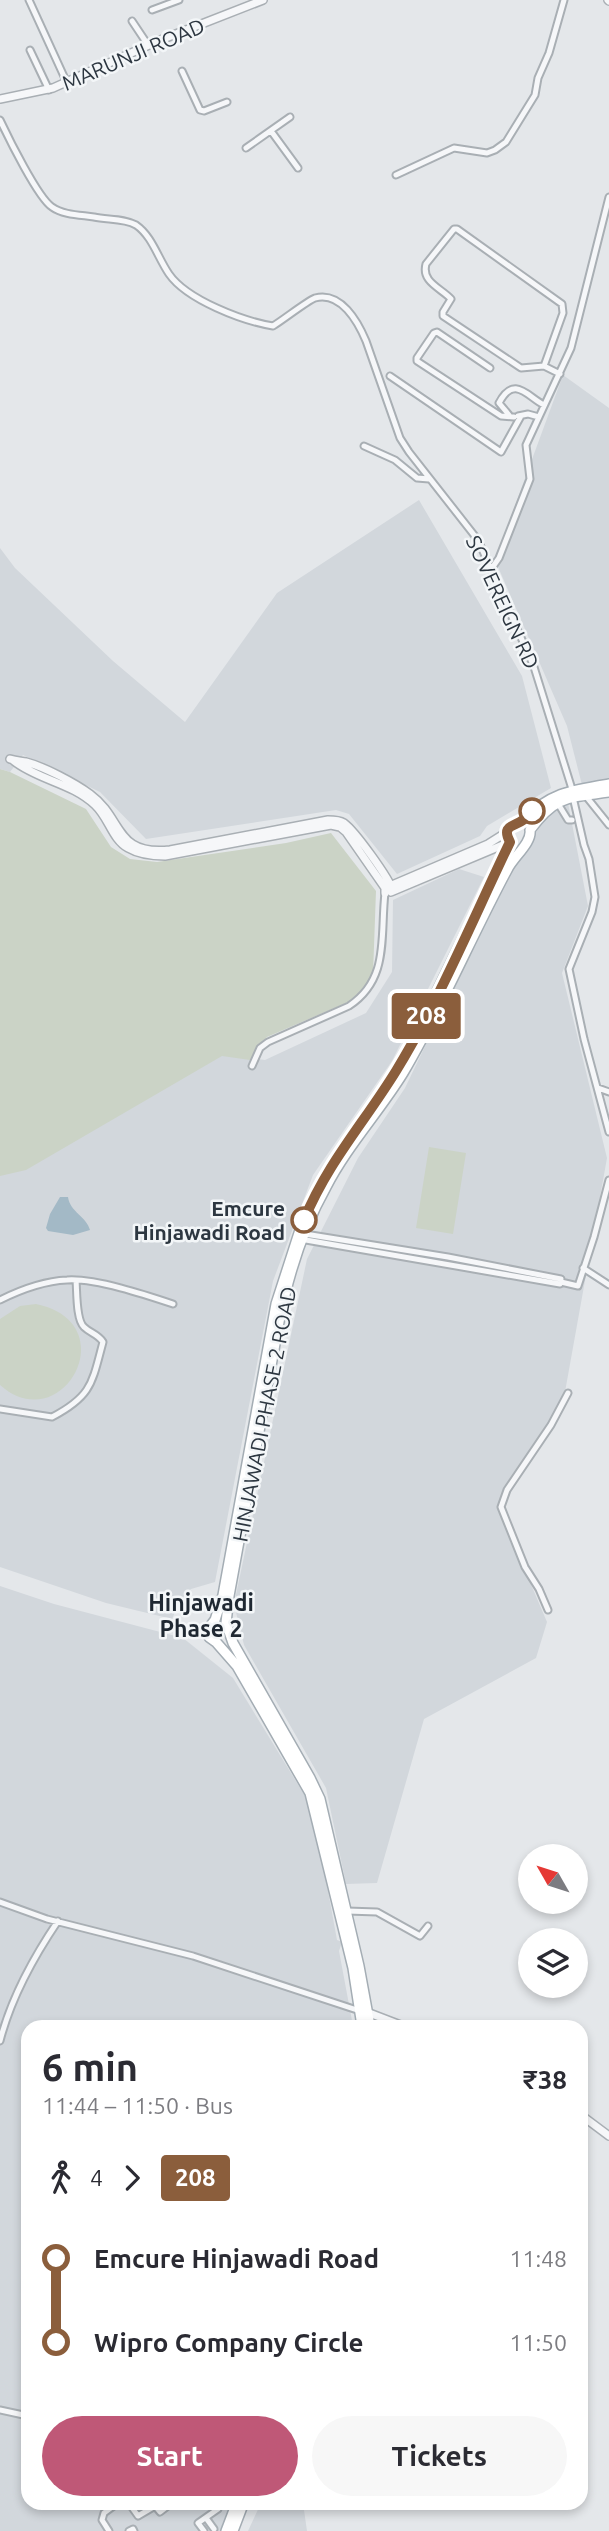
<!DOCTYPE html>
<html lang="en">
<head>
<meta charset="utf-8">
<style>
	body { margin:0; font-family:Ubuntu,sans-serif; background:#f7f7f7; color:#2b2b33; height:100vh; display:flex; flex-direction:column; font-size:26px; white-space:nowrap }
	* { box-sizing:border-box; margin:0 }
	p { font-size:23px; color:#7c7c81 }
	.icon { flex:none; width:38px; height:38px; fill:none; stroke:currentColor; stroke-width:2; stroke-linecap:round; stroke-linejoin:round }
	.map { position:relative; flex:1; overflow:hidden }
	.panel { position:absolute; left:21px; top:2020px; width:567px; height:490px; display:flex; flex-direction:column; background:#fff; border-radius:21px; box-shadow:0 4px 10px #0003 }
	.panel>* { flex:none }
	.badge { padding:0 14px; border-radius:5px; font-size:24px; line-height:46px }
	.needle { width:46px; rotate:309deg }
	.buttons { position:absolute; left:518px; top:1844px; display:grid; gap:14px }
	.buttons a { display:grid; place-items:center; width:70px; height:70px; border-radius:50%; background:#fff; box-shadow:0 4px 10px #0003; font-size:35px }
	.map>.badge { position:absolute; translate:-50% -50%; box-shadow:0 0 0 4px #fff }
	.legs { display:flex; align-items:center; gap:10px; height:77px; padding:0 21px; font-size:23px }
	.legs p { margin-inline-start:auto }
	.summary { display:flex; align-items:center; justify-content:space-between; height:119px; padding:0 21px }
	h1 { font-size:38px; font-weight:700; line-height:52px }
	.cta { display:flex; gap:14px; margin-top:auto; padding:14px 21px }
	.cta a { flex:1; height:80px; border-radius:42px; background:#bf5877; color:#fff; font-size:28px; font-weight:700; line-height:80px; text-align:center }
	.cta a+a { background:#f7f7f7; color:#2b2b33 }
	ul { padding:0 21px; list-style:none }
	li { display:flex; align-items:center; gap:24px; height:84px; font-size:26px }
	li i { display:grid; place-items:center; width:10px; height:100%; margin:0 9px; background:currentColor }
	li i::after { content:''; width:18px; height:18px; margin:-9px; border:5px solid; border-radius:50%; background:#fff }
	li p { margin-inline-start:auto }
	li:first-child i { background:linear-gradient(#0000 50%,currentColor 0) }
	li:last-child i { background:linear-gradient(currentColor 50%,#0000 0) }
	.map>svg:first-child { display:block }
	.built { fill:#d2d7dc }
	.green { fill:#cbd3c6 }
	.water { fill:#a3b9c6 }
	.lines { fill:none; stroke-linecap:round; stroke-linejoin:round }
	.minor-casing { stroke:#a9afb4; stroke-width:9 }
	.tertiary-casing { stroke:#a9afb4; stroke-width:10 }
	.primary-casing { stroke:#a4adb4; stroke-width:12 }
	.minor { stroke:#f6f7f9; stroke-width:5 }
	.tertiary { stroke:#f6f7f9; stroke-width:7 }
	.primary { stroke:#fff; stroke-width:9 }
	.line-1-casing { stroke:#fff; stroke-width:16 }
	.line-1 { stroke:#8b5e3c; stroke-width:10 }
	.stop-1-dot { fill:#fff; stroke:#8b5e3c; stroke-width:3.5 }
	.labels { text-anchor:middle; dominant-baseline:central; stroke-width:5; stroke-linejoin:round; paint-order:stroke }
	.street-label { font-size:21px; fill:#2d3741; stroke:#f3f6f8 }
	.stop-label { font-size:21px; font-weight:bold; fill:#2d3741; stroke:#f3f6f8; text-anchor:end }
	.neighbourhood-label { font-size:23px; font-weight:bold; fill:#1f2832; stroke:#f3f6f8 }
</style>
</head>
<body>
<div class="map">
<svg width="609" height="2531" viewBox="0 0 609 2531">
	<rect width="100%" height="100%" fill="#e4e7ea"/>
	<!-- built -->
	<path class="built" d="M563 375 609 408V779L582 785 567 726 495 560Z
		M419 500 522 676 551 788 487 826 480 836 397 874 349 814 336 810 146 839 100 792 23 755 10 772 0 769V548L15 568 113 661 185 722 277 593Z
		M568 803 588 906 562 973 607 1158 565 1392 500 1512 547 1622 536 1658 424 1719 377 1883 346 1884 326 1788 244 1645 234 1604 307 1259 358 1158 405 1088 501 888 547 815Z
		M459 869 484 877 392 1061 313 1175 273 1281 215 1582 191 1589 181 1599 172 1619 106 1603 0 1567V1172L221 1054 265 1060 366 1013 392 972 393 900Z
		M0 1586 54 1604 183 1638 233 1678 313 1809 337 1940 342 1942 339 1951 353 2026H28V2502L230 2503 220 2531H0Z
		M261 2503H303L307 2531H248Z"/>
	<!-- green -->
	<path class="green" d="M0 769 10 772 86 809 111 847 130 859 157 862 286 843 331 833 376 891 373 974 366 988 353 1000 267 1037 257 1048 250 1060 222 1056 26 1170 0 1176Z
		M429 1147 466 1153 453 1234 416 1228Z
		M36 1304C127 1323 62 1440 0 1385V1319L20 1306Z"/>
	<!-- water -->
	<path class="water" d="M60 1197H68C70 1212 87 1217 90 1230L73 1235 48 1231 46 1228 50 1214Z"/>
	<g class="lines">
		<!-- minor casing -->
		<g class="minor-casing">
			<path id="minor" d="M29 0 67 83
				M152 10 179 0
				M132 21 148 45
				M30 50 49 90
				M182 71 200 110 204 111 227 102
				M0 120C8 137 38 198 52 207 63 215 81 215 94 217 107 220 124 218 136 225 152 236 158 258 169 274 187 300 243 321 273 326 283 320 307 301 315 298 341 291 358 322 366 341L400 438 409 452 478 540 534 667 572 789
				M271 131 298 168
				M246 148 290 117
				M396 175 454 148 487 153 495 150 506 142 535 95 538 78 549 53 564 0
				M454 229H457L562 304 563 313 544 366 521 368 443 316V312L451 299C441 288 421 282 426 264Z
				M544 366 560 374
				M490 368 437 332 434 333 417 358V361L501 416 514 417
				M390 376 501 452 521 416
				M509 415 499 403C514 374 528 397 544 405
				M518 416 528 414 539 417
				M364 446 395 460 417 478 429 479
				M492 568 499 558 530 479 526 445 571 348 609 197
				M585 795 609 825
				M573 797 584 845 589 859 595 897 592 912 569 969 584 1039 609 1132
				M557 802 568 820H572
				M252 1066 260 1048 268 1042 349 1006C390 979 380 936 385 893
				M598 1088 609 1092
				M300 1239 560 1284 561 1279 448 1257 305 1234
				M583 1268 609 1285
				M561 1282 578 1286 594 1237 609 1180
				M0 1300C20 1290 45 1281 67 1280 95 1278 146 1295 173 1304
				M0 1409 52 1417C92 1396 92 1383 103 1342 98 1334 90 1333 84 1327 76 1320 77 1292 76 1280
				M548 1610 539 1589 525 1567 501 1507 507 1490 551 1425 568 1393
				M0 1902 47 1919 193 1956 360 2011
				M347 1911 377 1912 420 1936 428 1926
				M0 2041C11 1998 33 1958 58 1921
				M0 2410 28 2416
				M128 2502 138 2516 155 2506 160 2512 173 2502
				M206 2518 214 2529
				M109 2531 102 2520 104 2513 119 2502
				M129 2531 133 2529 134 2531
				M204 2531 198 2523 218 2509 220 2502"/>
		</g>
		<!-- tertiary casing -->
		<g class="tertiary-casing">
			<path id="tertiary" d="M608 0 609 1
				M0 99 53 88 158 41 263 0
				M10 759C16 761 21 761 26 762 45 767 75 783 90 794 124 819 114 856 170 850L328 820C334 820 339 820 344 823 355 831 389 878 393 891
				M14 761C38 780 72 783 95 805 109 818 112 839 128 848 140 855 152 856 165 856L331 825 340 827 346 832 385 888
				M391 892 510 842
				M385 893V888L488 844 507 832
				M364 2011 403 2026
				M581 2115 609 2136"/>
		</g>
		<!-- primary casing -->
		<g class="primary-casing">
			<path id="primary" d="M521 822C549 793 571 790 609 784
				M530 830C556 795 568 798 609 792
				M510 842C503 832 509 822 521 822
				M362 2026 353 1968 310 1793 237 1666 216 1642 209 1637 208 1629 215 1620 223 1595 276 1304 299 1233 314 1196 329 1169 385 1089 406 1055 510 842
				M370 2026 359 1966 320 1799 310 1778 233 1643 226 1623 229 1596 279 1322C288 1276 303 1228 326 1187 347 1146 379 1112 403 1073 442 1007 471 937 507 870 513 857 532 843 530 830
				M226 2531 237 2502
				M233 2531 244 2502"/>
		</g>
		<!-- minor -->
		<use href="#minor" class="minor"/>
		<!-- tertiary -->
		<use href="#tertiary" class="tertiary"/>
		<!-- primary -->
		<use href="#primary" class="primary"/>
	</g>
	<g class="lines">
		<!-- line-1 casing -->
		<g class="line-1-casing">
			<path id="line-1" d="M304 1220C328 1162 364 1123 396 1071 440 999 473 919 510 842 501 825 514 827 523 820 527 818 529 814 532 811"/>
		</g>
		<!-- line-1 -->
		<use href="#line-1" class="line-1"/>
	</g>
	<!-- markers -->
	<g class="stop-1-dot">
		<circle cx="532" cy="811" r="12"/>
		<circle cx="304" cy="1220" r="12"/>
	</g>
	<g class="labels">
		<!-- street labels -->
		<g class="street-label">
			<text transform="translate(133 54) rotate(-23)">MARUNJI ROAD</text>
			<text transform="translate(503 602) rotate(65)">SOVEREIGN RD</text>
			<text transform="translate(264 1414) rotate(-79)">HINJAWADI PHASE 2 ROAD</text>
		</g>
		<!-- stop labels -->
		<g class="stop-label">
			<text x="285" y="1208">Emcure<tspan x="285" dy="24">Hinjawadi Road</tspan></text>
		</g>
		<!-- neighbourhood labels -->
		<g class="neighbourhood-label">
			<text x="201" y="1602">Hinjawadi<tspan x="201" dy="26">Phase 2</tspan></text>
		</g>
	</g>
</svg>
<div class="buttons">
<a><svg class="needle" viewBox="-14 -14 28 28"><path d="M0-13l5 13h-10z" fill="#e53935"/><path d="M0 13l5-13h-10z" fill="#7c7c81"/></svg></a>
<a><svg class="icon" aria-label="layers" viewBox="0 0 24 24"><path d="M12 4l9 5-9 5-9-5zM3 14l9 5 9-5"/></svg></a>
</div>
<b class="badge" style="left:426px;top:1016px;background:#8b5e3c;color:#fff">208</b>
<section class="panel">
<div class="summary"><div><h1>6 min</h1><p>11:44 – 11:50 · Bus</p></div><b>₹38</b></div>
<div class="legs"><svg class="icon" aria-label="walk" viewBox="0 0 24 24"><circle cx="13" cy="4" r="2"/><path d="M13 8l-2 6 4 7M11 14l-3 7M7 12l3-4h3l4 4"/></svg>4<svg class="icon" aria-label="forward" viewBox="0 0 24 24"><path d="M9 5l7 7-7 7"/></svg><b class="badge" style="background:#8b5e3c;color:#fff">208</b></div>
<ul>
<li><i style="color:#8b5e3c"></i><b>Emcure Hinjawadi Road</b><p>11:48</p></li>
<li><i style="color:#8b5e3c"></i><b>Wipro Company Circle</b><p>11:50</p></li>
</ul>
<div class="cta"><a>Start</a><a>Tickets</a></div>
</section>
</div>
</body>
</html>
